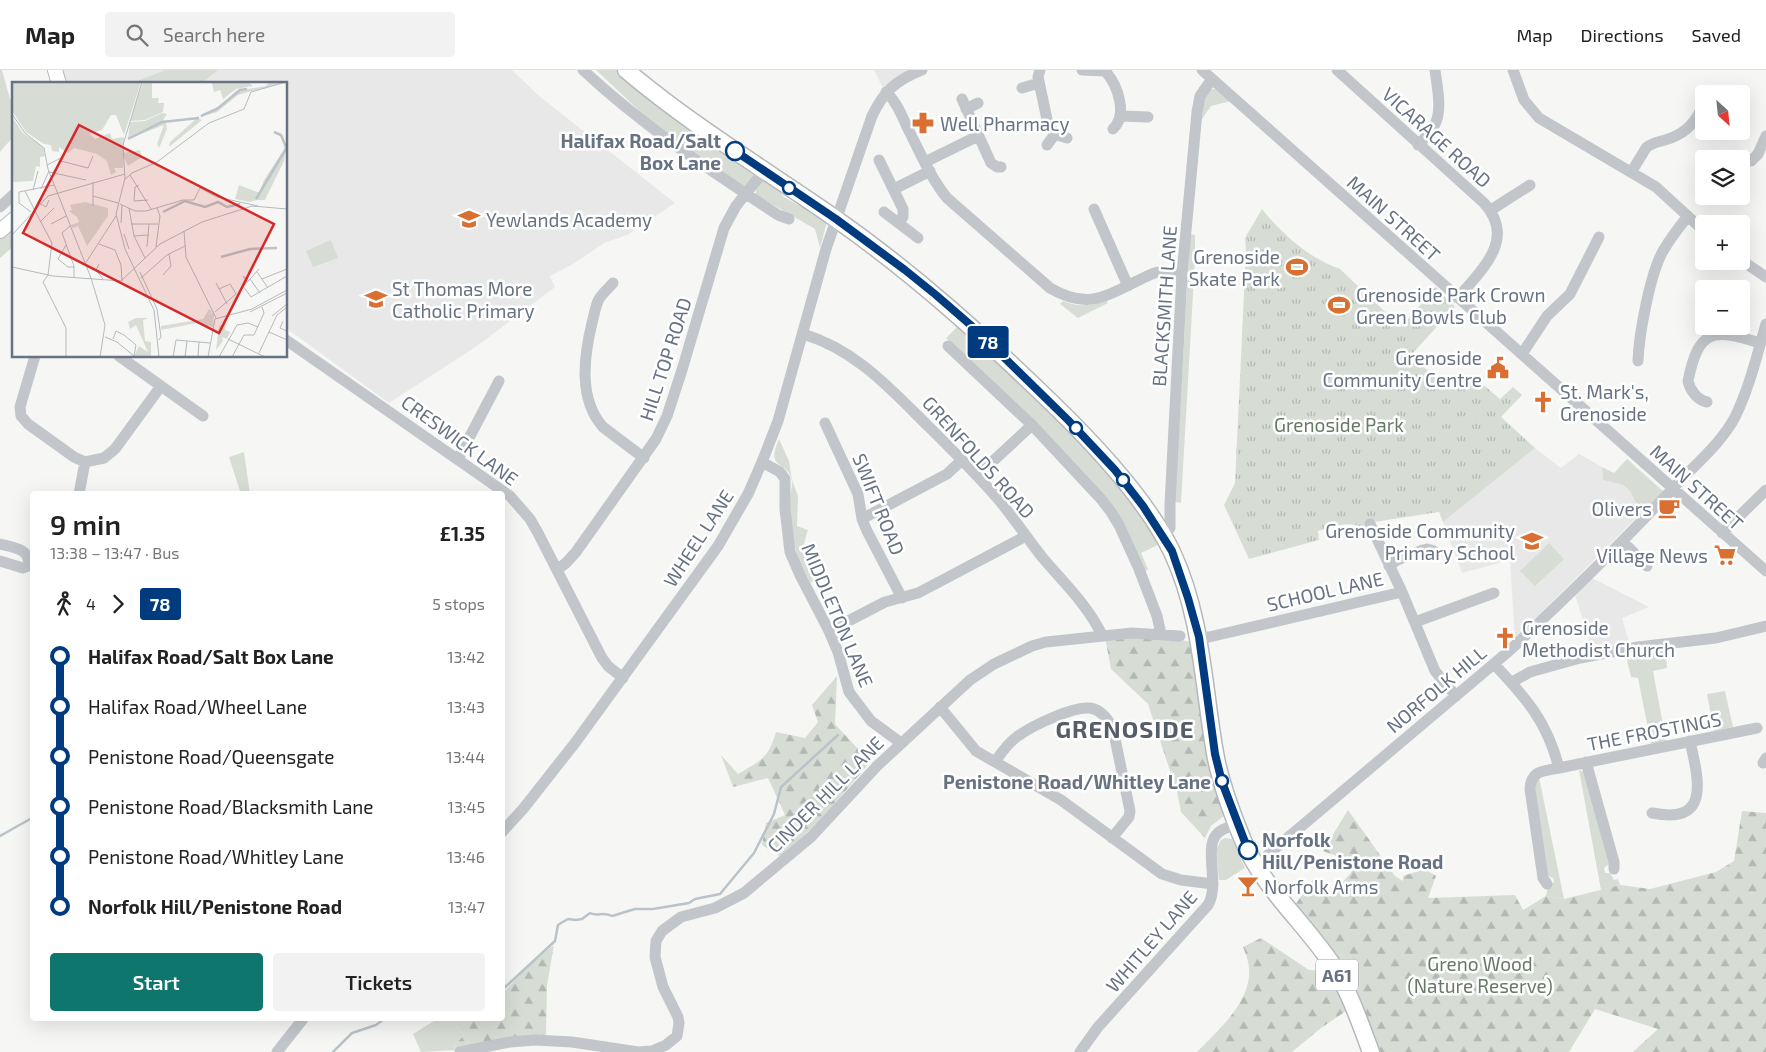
<!DOCTYPE html>
<html lang="en">
<head>
<meta charset="utf-8">
<style>
	body { margin:0; font-family:"Exo 2",sans-serif; background:#f2f2f2; color:#222; height:100vh; display:flex; flex-direction:column; font-size:19px; white-space:nowrap }
	* { box-sizing:border-box; margin:0 }
	p { font-size:16px; color:#767676 }
	.icon { flex:none; width:28px; height:28px; fill:none; stroke:currentColor; stroke-width:2; stroke-linecap:round; stroke-linejoin:round }
	.map { position:relative; flex:1; overflow:hidden }
	.panel { position:absolute; left:30px; top:421px; width:475px; height:530px; display:flex; flex-direction:column; background:#fff; border-radius:5px; box-shadow:0 5px 20px #0002 }
	.panel>* { flex:none }
	.badge { padding:0 10px; border-radius:4px; font-size:18px; line-height:32px }
	.needle { width:32px; rotate:153deg }
	.tools { position:absolute; left:1695px; top:15px; display:grid; gap:10px }
	.tools a { display:grid; place-items:center; width:55px; height:55px; border-radius:5px; background:#fff; box-shadow:0 5px 20px #0002; font-size:25px }
	.map>.badge { position:absolute; translate:-50% -50%; box-shadow:0 0 0 2px #fff }
	.legs { display:flex; align-items:center; gap:8px; height:55px; padding:0 20px; font-size:16px }
	.legs p { margin-inline-start:auto }
	.head { display:flex; align-items:center; justify-content:space-between; height:85px; padding:0 20px }
	h1 { font-size:28px; font-weight:600; line-height:38px }
	.primary-button { display:flex; gap:10px; margin-top:auto; padding:10px 20px }
	.primary-button a { flex:1; height:58px; border-radius:5px; background:#0f766e; color:#fff; font-size:20px; font-weight:600; line-height:58px; text-align:center }
	.primary-button a+a { background:#f2f2f2; color:#222 }
	ul { padding:0 20px; list-style:none }
	li { display:flex; align-items:center; gap:18px; height:50px; font-size:19px }
	li i { display:grid; place-items:center; width:8px; height:100%; margin:0 6px; background:currentColor }
	li i::after { content:''; width:12px; height:12px; margin:-6px; border:4px solid; border-radius:50%; background:#fff }
	li p { margin-inline-start:auto }
	li:first-child i { background:linear-gradient(#0000 50%,currentColor 0) }
	li:last-child i { background:linear-gradient(currentColor 50%,#0000 0) }
	header { display:flex; align-items:center; gap:30px; box-sizing:border-box; height:70px; padding:0 25px; background:#fff; border-bottom:1px solid #e0e0e0 }
	header strong { font-size:24px }
	nav { display:flex; gap:28px; margin-inline-start:auto; font-size:18px }
	.search { width:350px; height:45px; background:#f2f2f2; display:flex; align-items:center; gap:12px; box-sizing:border-box; padding:0 18px; border-radius:5px; color:#767676; font-size:19px }
	.map>svg:first-child { display:block }
	.built { fill:#e7e8e7 }
	.green { fill:#d7ddd5 }
	.forest { fill:url(#forest-firs) }
	.park { fill:url(#park-tufts) }
	.lines { fill:none; stroke-linecap:round; stroke-linejoin:round }
	.stream { stroke:#bac3c9; stroke-width:2.5 }
	.major-casing { stroke:#b5b9bd; stroke-width:16 }
	.highway-casing { stroke:#b5b8bb; stroke-width:19 }
	.minor { stroke:#c2c5c9; stroke-width:11 }
	.major { stroke:#fff; stroke-width:14 }
	.highway { stroke:#fff; stroke-width:16 }
	.line-1-casing { stroke:#fff; stroke-width:11 }
	.line-1 { stroke:#003b80; stroke-width:8 }
	.stop-1-dot { fill:#fff; stroke:#003b80; stroke-width:2.5 }
	.labels { text-anchor:middle; dominant-baseline:central; stroke-width:5; stroke-linejoin:round; paint-order:stroke }
	.shield { fill:#fff; stroke:#959da8; stroke-width:1 }
	.shield-label { font-size:18px; font-weight:bold; fill:#677383 }
	.poi-label { font-size:19px; fill:#677383; stroke:#fff; text-anchor:start }
	.street-label { font-size:19px; fill:#677383; stroke:#fff }
	.stop-label { font-size:19px; font-weight:bold; fill:#677383; stroke:#fff; text-anchor:end }
	.park-label { font-size:19px; fill:#677a66; stroke:#fff }
	.district-label { font-size:24px; font-weight:bold; letter-spacing:1px; fill:#555d68; stroke:#fff }
	.inset-river { fill:none; stroke:#bac3c9; stroke-width:2.5 }
	.inset-road { fill:none; stroke:#b4bac0; stroke-width:1 }
	.view { fill:#d62828; fill-opacity:0.15; stroke:#d62828; stroke-width:2.5 }
	.inset-edge { fill:none; stroke:#677383; stroke-width:2.5 }
</style>
</head>
<body>
<header>
<strong>Map</strong>
<div class="search"><svg class="icon" aria-label="search" viewBox="0 0 24 24"><circle cx="10" cy="10" r="6"/><path d="M15 15l6 6"/></svg>Search here</div>
<nav><a>Map</a><a>Directions</a><a>Saved</a></nav>
</header>
<div class="map">
<svg width="1766" height="982" viewBox="0 0 1766 982">
	<defs>
		<pattern id="forest-firs" width="22" height="20" patternUnits="userSpaceOnUse" patternTransform="scale(1.25)"><rect width="22" height="20" fill="#d7ddd5"/><path d="M5 1l3.5 6h-7zM16 11l3.5 6h-7z" fill="#b2b8b2"/></pattern>
		<pattern id="park-tufts" width="24" height="20" patternUnits="userSpaceOnUse" patternTransform="scale(1.25)"><rect width="24" height="20" fill="#d7ddd5"/><path d="M3 7l-1-3M5 7V3M7 7l1-3M15 17l-1-3M17 17v-4M19 17l1-3" fill="none" stroke="#b2b8b2"/></pattern>
	</defs>
	<rect width="100%" height="100%" fill="#f6f7f4"/>
	<!-- built -->
	<path class="built" d="M59 0H165L129 14H63Z
		M218 0H512L539 26 675 133 627 165 604 173 573 194 550 206 555 217 477 276 389 333 286 258V14H201Z
		M874 0H911L883 18Z
		M1535 378 1561 398 1579 384 1602 397 1603 410 1623 415 1630 421 1641 443 1515 569 1510 490 1462 503 1443 452Z
		M1592 508 1649 537 1622 548 1630 575 1593 582 1575 525Z"/>
	<!-- green -->
	<path class="green" d="M0 0H2L10 29H14V66L0 82Z
		M165 0H218L201 14H129Z
		M596 0H617L641 20 757 103 747 119 646 47Z
		M1212 19H1216L1231 31 1211 36 1200 52 1201 32 1208 20Z
		M763 110H767L772 113 783 126 796 134 809 139 827 152 820 178 815 159 756 125V120Z
		M14 157V176L0 188V168Z
		M1190 164 1195 165V189L1181 433 1175 432Z
		M331 170 338 188 313 197 306 181Z
		M1063 231C1077 237 1093 236 1107 231L1108 233 1078 248 1060 234Z
		M960 254C1001 294 1043 334 1082 376 1111 406 1139 438 1160 474L1141 483 1148 499 1144 503 1078 398 946 268Z
		M779 369 789 391 792 410 798 426 797 456 808 460C800 483 805 487 813 510L811 513C794 486 790 463 790 431 790 425 792 418 792 412 790 389 764 403 779 369Z
		M244 382 250 424H241L229 387Z
		M1627 389 1663 421 1662 424 1642 445 1630 421 1623 415 1603 410 1602 397 1614 403Z
		M1549 473 1564 489 1535 516 1520 501Z
		M1666 581 1667 598 1653 601 1666 671 1651 674 1638 608 1631 607 1625 582Z
		M1725 621 1733 657 1714 661 1707 624Z
		M1579 700 1584 702 1609 794 1604 798 1605 803H1610L1614 810 1618 809 1620 815 1601 820Z
		M1539 707 1564 829 1546 826 1548 817 1554 812 1553 808 1547 806 1535 725 1536 713Z
		M1225 768 1232 769 1245 798 1226 810H1219L1216 780 1221 770Z
		M437 949H450L464 965 454 976 456 980 421 982 413 964Z"/>
	<!-- forest -->
	<path class="forest" d="M1105 567C1121 568 1184 564 1194 575L1213 714 1225 745 1211 756 1205 768 1181 742 1177 722 1148 634 1111 599Z
		M837 606 835 654 870 692C842 726 814 758 781 787L762 775 766 753 785 745 768 708 733 717 721 685 738 704C761 690 768 689 776 662L805 668 818 652 812 635Z
		M1348 740 1395 806 1403 811V806L1425 799 1436 806 1428 828 1515 825 1523 840 1546 826 1564 829 1620 815 1650 819 1716 802 1734 791 1742 741 1766 743V982H1633L1658 959 1595 939 1569 982H1377L1295 835 1314 808 1333 824 1358 794 1323 781Z
		M1261 868 1309 900 1329 901 1349 939 1321 958 1292 982H1197C1217 961 1245 938 1249 907 1250 896 1247 886 1243 877Z
		M554 875 547 915 546 965 456 980 454 976 464 965 450 949H502L503 923 532 892Z"/>
	<!-- park -->
	<path class="park" d="M1262 139C1282 164 1310 189 1340 199L1401 257 1436 217 1455 237 1411 285 1442 314 1459 308 1462 312 1474 307 1500 329 1513 317 1522 325 1501 347 1535 378 1443 452 1439 442 1374 452 1363 458C1346 450 1335 457 1318 461L1319 470 1249 489 1224 435 1235 413 1246 181 1245 168Z"/>
	<g class="lines">
		<!-- stream -->
		<path class="stream" d="M0 766 32 748
			M502 920 555 871 558 855 561 853 568 849 576 850 582 849 590 843C598 847 602 841 612 846L635 839H653L689 833 695 829 720 824 754 783 774 744 781 717 838 665
			M333 982 352 963 376 955 384 949"/>
		<!-- major casing -->
		<g class="major-casing">
			<path id="major" d="M55 0 59 14
				M0 161 14 149"/>
		</g>
		<!-- highway casing -->
		<g class="highway-casing">
			<path id="highway" d="M626 0C692 56 766 100 836 149 916 205 986 269 1056 337 1097 377 1147 430 1172 482 1202 546 1203 615 1215 683 1220 712 1231 741 1242 768 1262 817 1303 851 1332 894 1349 920 1360 953 1371 982"/>
		</g>
		<!-- minor -->
		<path class="minor" d="M583 0C643 56 710 100 778 145L789 149
			M1040 0 1038 7 1048 54 1055 64 1067 68
			M1082 0 1105 1C1118 15 1128 45 1113 59
			M1202 0 1766 501
			M1337 0 1484 133C1517 169 1482 199 1458 228
			M1513 0 1524 30 1539 48 1656 117 1704 161
			M1022 18 1039 13
			M886 22C897 32 902 46 908 59 920 82 930 107 947 128L1050 218C1086 239 1103 228 1137 211 1144 208 1151 203 1159 202 1166 201 1174 203 1182 204
			M962 29 991 93 997 97H1001
			M966 39 978 33
			M1121 46 1148 47
			M1047 75 1055 64
			M1418 75C1424 69 1430 63 1434 56 1443 41 1437 17 1435 0
			M879 90 903 139V147L899 152
			M1751 91 1758 84 1766 66
			M925 92 978 66
			M1632 101 1646 78C1651 73 1658 72 1665 70 1682 65 1692 57 1701 40
			M894 119 930 101
			M0 137 14 124
			M1094 139 1128 216
			M1491 140 1530 115
			M884 142 918 168
			M1741 190 1766 207
			M613 213C608 219 601 224 598 231 595 238 594 246 592 253 584 286 578 329 603 357L644 388
			M803 264C850 278 882 310 916 344 944 372 972 399 998 429 1014 448 1027 468 1042 487 1063 512 1087 534 1102 565
			M286 270 510 426 530 449 538 463 602 588 608 596 623 608
			M948 276 1032 355 1101 429 1111 442 1119 455 1139 499 1157 546 1161 564
			M1522 284 1547 246 1570 224 1599 167
			M35 286 20 337 21 346 28 354 74 387 85 392 104 388 115 379 161 316
			M119 286 203 346
			M1638 291C1639 264 1650 204 1663 181 1670 169 1679 157 1688 146
			M1707 332C1697 330 1690 320 1688 311 1699 257 1714 259 1760 273
			M825 353 858 424 862 449 867 461 902 528
			M458 389 499 311
			M762 392 780 402 785 409V439L790 482 800 505 829 561 838 582 849 622 871 651 901 673
			M977 406 1032 355
			M79 424 85 392
			M862 449 947 404 962 390
			M1370 454 1402 522 1435 601 1456 626
			M1722 463 1766 420
			M1163 467 1170 458V434L1182 204 1197 42 1200 26 1212 9
			M1622 471 1647 496
			M0 474C12 477 32 479 28 496L23 498 0 491
			M1389 496 1397 490 1423 480 1427 479 1434 481
			M558 499 566 493 576 482 656 369 667 346 682 300 724 158 736 136 764 101
			M1415 552 1494 523
			M829 561 885 532 918 523 1026 466
			M1199 567H1209L1402 522
			M1494 594C1526 628 1547 651 1559 698
			M1512 612 1530 602 1580 588 1638 577 1716 568 1766 556
			M940 637 976 681 1061 730 1162 804 1181 810 1213 814
			M995 692C1001 683 1009 672 1018 666 1032 656 1078 633 1094 639 1103 642 1109 651 1113 659L1130 741 1129 747 1112 768
			M1586 692 1614 792V799
			M1763 693 1766 688
			M1652 743C1712 755 1698 708 1690 671
			M502 762 523 739 575 673 718 476 748 424 762 392 778 351 826 179 872 46C884 21 895 11 922 0
			M1256 796 1278 776 1509 581C1567 527 1624 471 1678 413 1697 393 1722 372 1735 347 1749 319 1757 285 1766 254
			M1547 814 1543 808 1530 719C1531 700 1544 701 1559 698L1757 658
			M277 982 303 949
			M460 982 510 972 535 970 572 972 638 982 652 981 666 975 677 966 679 953 678 947 663 917 655 887 656 871 662 861 681 847 715 838 744 823 811 767 877 696 970 610 994 594 1032 576 1046 572 1132 563 1180 566
			M1080 982 1098 957 1208 835C1220 815 1204 780 1216 765 1220 759 1230 757 1237 754"/>
		<!-- major -->
		<use href="#major" class="major"/>
		<!-- highway -->
		<use href="#highway" class="highway"/>
	</g>
	<g class="lines">
		<!-- line-1 casing -->
		<g class="line-1-casing">
			<path id="line-1" d="M735 81 836 149 905 200 936 225 974 258 1068 350 1115 400 1143 436 1172 481 1188 528 1199 567 1215 684 1222 712 1248 780"/>
		</g>
		<!-- line-1 -->
		<use href="#line-1" class="line-1"/>
	</g>
	<!-- icons -->
	<defs>
		<g id="pharmacy-bare" transform="scale(1.725)"><path d="M-2-6h4v4h4v4h-4v4h-4v-4h-4v-4h4Z" fill="#d96f31" stroke="#fff" stroke-width="2.5" paint-order="stroke"/></g>
		<g id="school-bare" transform="scale(1.725)"><path d="M0-5L7-2L0 1L-7-2ZM-4 1L0 2.5L4 1V4Q0 6-4 4Z" fill="#d96f31" stroke="#fff" stroke-width="2.5" paint-order="stroke"/></g>
		<g id="stadium-bare" transform="scale(1.725)"><path d="M0-5a6.5 5 0 1 0 0 10a6.5 5 0 1 0 0-10ZM-3.5-1.8h7v3.6h-7Z" fill="#d96f31" stroke="#fff" stroke-width="2.5" paint-order="stroke"/></g>
		<g id="civic-bare" transform="scale(1.725)"><path d="M-.6-6.5H3V-4.5H.6V-3L4-1V1h2V6H-6V1h2V-1L-.6-3ZM-1.2 2.5V6h2.4V2.5Z" fill="#d96f31" stroke="#fff" stroke-width="2.5" paint-order="stroke"/></g>
		<g id="church-bare" transform="scale(1.725)"><path d="M-1.2-6h2.4v3.5h3.3v2.4h-3.3V6h-2.4V-.1h-3.3v-2.4h3.3Z" fill="#d96f31" stroke="#fff" stroke-width="2.5" paint-order="stroke"/></g>
		<g id="cafe-bare" transform="scale(1.725)"><path d="M-5.5-4.5H6V0H3Q3 3.5 0 3.5H-2.5Q-5.5 3.5-5.5 0ZM3-3.2v2h1.7v-2ZM-6 4.5H4V6H-6Z" fill="#d96f31" stroke="#fff" stroke-width="2.5" paint-order="stroke"/></g>
		<g id="supermarket-bare" transform="scale(1.725)"><path d="M-6-5.5h2.5l.6 2H6L4.5 2H-2.5L-4.4-4H-6ZM-1.5 3.2a1.3 1.3 0 1 0 .1 0ZM3 3.2a1.3 1.3 0 1 0 .1 0Z" fill="#d96f31" stroke="#fff" stroke-width="2.5" paint-order="stroke"/></g>
		<g id="bar-bare" transform="scale(1.725)"><path d="M-6-5H6L.8 .8V4.5H3.5V6h-7V4.5H-.8V.8Z" fill="#d96f31" stroke="#fff" stroke-width="2.5" paint-order="stroke"/></g>
	</defs>
	<g fill-rule="evenodd">
		<use href="#pharmacy-bare" x="923" y="53"/>
		<use href="#school-bare" x="469" y="149"/>
		<use href="#stadium-bare" x="1297" y="197"/>
		<use href="#school-bare" x="376" y="229"/>
		<use href="#stadium-bare" x="1339" y="235"/>
		<use href="#civic-bare" x="1498" y="298"/>
		<use href="#church-bare" x="1543" y="332"/>
		<use href="#cafe-bare" x="1669" y="438"/>
		<use href="#school-bare" x="1532" y="471"/>
		<use href="#supermarket-bare" x="1725" y="485"/>
		<use href="#church-bare" x="1505" y="568"/>
		<use href="#bar-bare" x="1248" y="816"/>
	</g>
	<!-- markers -->
	<g class="stop-1-dot">
		<circle cx="735" cy="81" r="9"/>
		<circle cx="789" cy="118" r="6"/>
		<circle cx="1076" cy="358" r="6"/>
		<circle cx="1123" cy="410" r="6"/>
		<circle cx="1222" cy="711" r="6"/>
		<circle cx="1248" cy="780" r="9"/>
	</g>
	<g class="labels">
		<!-- shield labels -->
		<rect class="shield" x="1316" y="889.5" width="42" height="31" rx="4"/>
		<g class="shield-label">
			<text x="1337" y="905">A61</text>
		</g>
		<!-- poi labels -->
		<g class="poi-label">
			<text x="940" y="53">Well Pharmacy</text>
			<text x="486" y="149">Yewlands Academy</text>
			<text x="1280" y="186" text-anchor="end">Grenoside<tspan x="1280" dy="22">Skate Park</tspan></text>
			<text x="392" y="218">St Thomas More<tspan x="392" dy="22">Catholic Primary</tspan></text>
			<text x="1356" y="224">Grenoside Park Crown<tspan x="1356" dy="22">Green Bowls Club</tspan></text>
			<text x="1482" y="287" text-anchor="end">Grenoside<tspan x="1482" dy="22">Community Centre</tspan></text>
			<text x="1560" y="321">St. Mark's,<tspan x="1560" dy="22">Grenoside</tspan></text>
			<text x="1652" y="438" text-anchor="end">Olivers</text>
			<text x="1515" y="460" text-anchor="end">Grenoside Community<tspan x="1515" dy="22">Primary School</tspan></text>
			<text x="1708" y="485" text-anchor="end">Village News</text>
			<text x="1522" y="557">Grenoside<tspan x="1522" dy="22">Methodist Church</tspan></text>
			<text x="1264" y="816">Norfolk Arms</text>
		</g>
		<!-- street labels -->
		<g class="street-label">
			<text transform="translate(1437 67) rotate(42)">VICARAGE ROAD</text>
			<text transform="translate(1394 148) rotate(42)">MAIN STREET</text>
			<text transform="translate(1164 236) rotate(-86)">BLACKSMITH LANE</text>
			<text transform="translate(665 289) rotate(-72)">HILL TOP ROAD</text>
			<text transform="translate(460 370) rotate(36)">CRESWICK LANE</text>
			<text transform="translate(979 387) rotate(48)">GRENFOLDS ROAD</text>
			<text transform="translate(1697 417) rotate(42)">MAIN STREET</text>
			<text transform="translate(879 434) rotate(68)">SWIFT ROAD</text>
			<text transform="translate(698 468) rotate(-57)">WHEEL LANE</text>
			<text transform="translate(1325 521) rotate(-13)">SCHOOL LANE</text>
			<text transform="translate(838 545) rotate(67)">MIDDLETON LANE</text>
			<text transform="translate(1436 619) rotate(-40)">NORFOLK HILL</text>
			<text transform="translate(1654 661) rotate(-11)">THE FROSTINGS</text>
			<text transform="translate(825 724) rotate(-45)">CINDER HILL LANE</text>
			<text transform="translate(1151 871) rotate(-49)">WHITLEY LANE</text>
		</g>
		<!-- stop labels -->
		<g class="stop-label">
			<text x="721" y="70">Halifax Road/Salt<tspan x="721" dy="22">Box Lane</tspan></text>
			<text x="1211" y="711">Penistone Road/Whitley Lane</text>
			<text x="1262" y="769" text-anchor="start">Norfolk<tspan x="1262" dy="22">Hill/Penistone Road</tspan></text>
		</g>
		<!-- park labels -->
		<g class="park-label">
			<text x="1339" y="354">Grenoside Park</text>
			<text x="1480" y="893">Greno Wood<tspan x="1480" dy="22">(Nature Reserve)</tspan></text>
		</g>
		<!-- district labels -->
		<g class="district-label">
			<text x="1125" y="658">GRENOSIDE</text>
		</g>
	</g>
	<!-- overview -->
	<g transform="translate(12 12)">
		<rect width="275" height="275" fill="#f6f7f4"/>
		<path d="M236 0 241 4 224 7 211 17 208 8 202 10 200 1ZM197 227 200 230 196 233 202 230V233L201 245 185 241 149 248V244L191 237ZM124 236H136L131 238 133 259 139 260V275L122 274 127 264 136 270 124 243 118 247 116 240ZM214 241 213 248 218 250 215 257 210 255 211 259 204 268 207 244Z" fill="#d7ddd5"/>
		<path d="M0 0H129L112 53 104 33H99L90 48 78 52 83 57 98 51 100 57 112 55 111 86H102L104 90 99 93 95 79 85 72 62 66 56 71 47 65V70L40 69 39 63 32 62 14 50 0 29ZM131 0H140V16H147L146 21H152L151 30 133 38 118 39ZM257 0 270 1 226 13 205 30 187 35 212 21 224 9 254 4ZM150 31 155 32 151 38 154 39 155 47 147 66 145 62 152 43 116 57 118 40 133 39ZM0 35 11 51 31 65 33 74 28 75V85L24 84 21 99 1 100ZM185 36 190 38 157 65 158 60ZM275 63 272 79 253 118H245L252 98ZM128 68 130 75 116 84 110 71Z" fill="#d7ddd5"/>
		<path d="M227 103 248 111 245 118 238 120 223 117ZM73 120 96 126V134L75 164 66 144 60 146 59 143 67 140 65 135 57 129 60 128 58 123Z" fill="#d7ddd5"/>
		<path class="inset-river" d="M189 34 205 27 228 8 235 7M262 50 269 53 274 65M116 57 150 40 187 36M244 117 275 65M151 130 173 119 193 125 206 120 215 125 228 122M209 175 238 167 265 166"/>
		<path class="inset-road" d="M130 0 111 63 113 96 104 132 113 167 142 228 147 275M0 32 13 51 32 66 36 87 79 196 93 243 88 275M49 79 76 86 81 74M35 83 51 75M37 90 74 98M118 93 139 127M112 98 120 91 145 80 197 41 232 27 239 10 274 0M127 103 123 105 122 119 136 118M29 107 37 89M21 108 26 89M13 109 22 127M81 114 106 121M27 121 34 125 37 118M108 122 123 129H134L171 118H182L188 106 205 115 246 124M81 124V100M117 126 122 154 133 176M22 127 40 161 36 193 31 200 54 246V275M19 130 7 121V110L42 103M28 140 42 126M109 141 110 123M39 142 54 134M119 142H146M58 144 50 151 62 184V195M172 149 174 175 204 236M112 152 117 167M0 153 36 114 113 92M122 154 137 153M87 162 103 168 109 183 110 199M54 163 46 177 56 185H62M135 165 137 142M144 165 148 134 145 126M73 182 104 134M87 182 84 188 91 197M0 185 41 194 109 199 148 162 190 140 240 124 275 127M128 190 145 227 149 255 147 258M245 190 256 206M151 193 159 184 157 172M129 196 155 173 173 164M238 197 248 211M250 197 275 187M235 200 231 194 237 199M204 201 215 222M231 204 239 215 275 194M230 206 247 187M203 230 224 212 218 202 207 207M238 230 275 211M260 234 275 222M271 239 268 246 275 249M257 250 275 258M93 255 105 260 122 274M101 257 104 249 112 253 124 263 122 274M216 257 253 275M247 271 265 233 275 225M161 275 164 258 198 261M173 275 175 259M186 275 187 260M196 275 203 237 240 227 275 208M207 275 225 243 236 241 246 245M220 275 232 253H242L252 231 250 225"/>
		<path class="view" d="M67 43 262 142 207 251 11 151Z"/>
		<rect width="275" height="275" class="inset-edge"/>
	</g>
</svg>
<div class="tools">
<a><svg class="needle" viewBox="-14 -14 28 28"><path d="M0-13l5 13h-10z" fill="#e53935"/><path d="M0 13l5-13h-10z" fill="#767676"/></svg></a>
<a><svg class="icon" aria-label="layers" viewBox="0 0 24 24"><path d="M12 4l9 5-9 5-9-5zM3 14l9 5 9-5"/></svg></a>
<a>+</a>
<a>−</a>
</div>
<b class="badge" style="left:988px;top:272px;background:#003b80;color:#fff">78</b>
<section class="panel">
<div class="head"><div><h1>9 min</h1><p>13:38 – 13:47 · Bus</p></div><b>£1.35</b></div>
<div class="legs"><svg class="icon" aria-label="walk" viewBox="0 0 24 24"><circle cx="13" cy="4" r="2"/><path d="M13 8l-2 6 4 7M11 14l-3 7M7 12l3-4h3l4 4"/></svg>4<svg class="icon" aria-label="forward" viewBox="0 0 24 24"><path d="M9 5l7 7-7 7"/></svg><b class="badge" style="background:#003b80;color:#fff">78</b><p>5 stops</p></div>
<ul>
<li><i style="color:#003b80"></i><b>Halifax Road/Salt Box Lane</b><p>13:42</p></li>
<li><i style="color:#003b80"></i><span>Halifax Road/Wheel Lane</span><p>13:43</p></li>
<li><i style="color:#003b80"></i><span>Penistone Road/Queensgate</span><p>13:44</p></li>
<li><i style="color:#003b80"></i><span>Penistone Road/Blacksmith Lane</span><p>13:45</p></li>
<li><i style="color:#003b80"></i><span>Penistone Road/Whitley Lane</span><p>13:46</p></li>
<li><i style="color:#003b80"></i><b>Norfolk Hill/Penistone Road</b><p>13:47</p></li>
</ul>
<div class="primary-button"><a>Start</a><a>Tickets</a></div>
</section>
</div>
</body>
</html>
